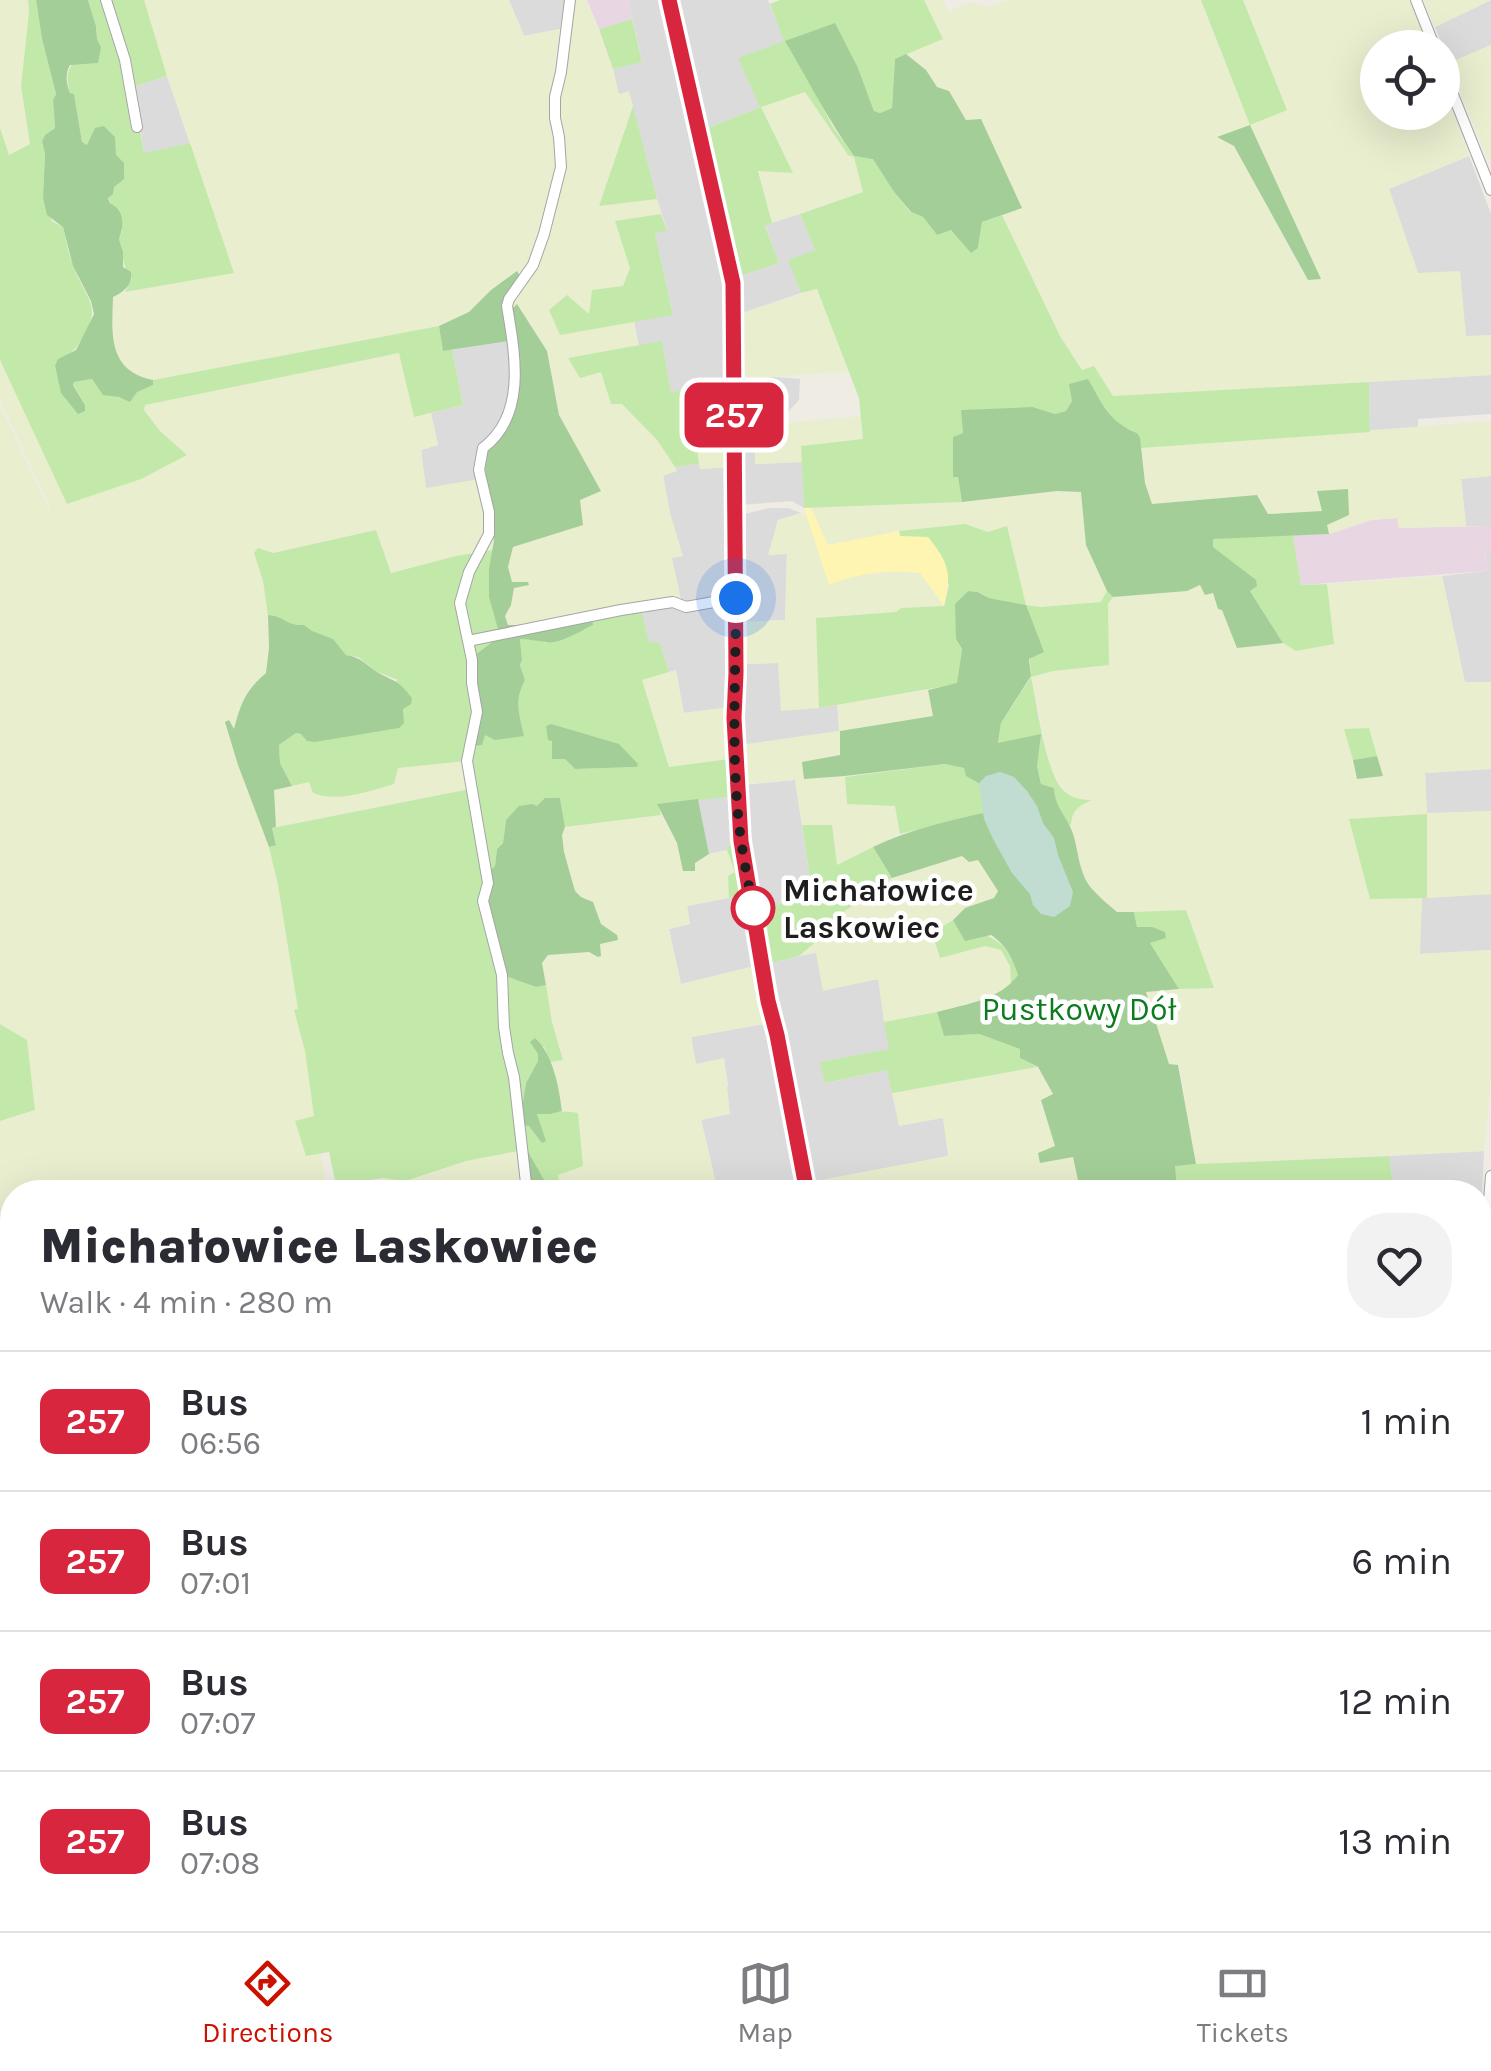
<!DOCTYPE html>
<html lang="en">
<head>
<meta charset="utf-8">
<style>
	body { margin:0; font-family:Karla,sans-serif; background:#f2f2f3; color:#2b2b33; height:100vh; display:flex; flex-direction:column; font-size:38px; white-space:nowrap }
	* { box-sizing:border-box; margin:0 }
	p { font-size:32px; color:#7c7c81 }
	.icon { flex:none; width:55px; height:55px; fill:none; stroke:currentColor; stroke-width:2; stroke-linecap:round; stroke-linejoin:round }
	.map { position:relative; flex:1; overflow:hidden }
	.details { position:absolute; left:0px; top:1180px; width:1492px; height:752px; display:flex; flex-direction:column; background:#fff; border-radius:40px 40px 0 0; box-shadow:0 10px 40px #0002 }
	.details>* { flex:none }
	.badge { padding:0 20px; border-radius:15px; font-size:35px; line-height:65px }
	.controls { position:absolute; left:1360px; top:30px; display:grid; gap:20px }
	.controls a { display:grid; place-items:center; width:100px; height:100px; border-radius:50%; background:#fff; box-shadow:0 10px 40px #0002; font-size:50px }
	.you { position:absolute; width:50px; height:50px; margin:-25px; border:8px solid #fff; border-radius:50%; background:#1a73e8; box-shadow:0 0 0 15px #1a73e833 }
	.map>.badge { position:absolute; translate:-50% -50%; box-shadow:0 0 0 5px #fff }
	.round { display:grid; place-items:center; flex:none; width:105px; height:105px; border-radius:40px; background:#f2f2f3 }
	.headline { display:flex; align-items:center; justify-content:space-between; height:170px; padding:0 40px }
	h1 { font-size:48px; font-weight:800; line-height:75px }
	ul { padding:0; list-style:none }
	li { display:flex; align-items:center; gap:30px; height:140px; padding:0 40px; border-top:2px solid #e1e1e2 }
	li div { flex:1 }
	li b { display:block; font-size:38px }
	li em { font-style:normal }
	li .badge { min-width:110px; font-weight:700; text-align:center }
	.menu { display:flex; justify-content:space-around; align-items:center; height:140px; border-top:2px solid #e1e1e2; background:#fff; font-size:28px; color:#7c7c81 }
	.menu a { display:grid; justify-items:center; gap:5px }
	.menu .selected { color:#cb1201 }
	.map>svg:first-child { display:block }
	.residential { fill:#dcdbdb }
	.industrial { fill:#e8d6e3 }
	.farmland { fill:#e9eecf; fill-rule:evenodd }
	.grass { fill:#c3e9aa; fill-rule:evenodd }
	.forest { fill:#a4ce98 }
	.wetland { fill:#c1ddd2 }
	.sand { fill:#fff5b2 }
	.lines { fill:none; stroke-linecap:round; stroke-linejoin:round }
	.minor-casing { stroke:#a5a5a5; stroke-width:12 }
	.minor { stroke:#fff; stroke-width:10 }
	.line-casing { stroke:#fff; stroke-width:22 }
	.line { stroke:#d7263d; stroke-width:15 }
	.walk { stroke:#1e1e1e; stroke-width:10; stroke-dasharray:0 18 }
	.stop-dot { fill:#fff; stroke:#d7263d; stroke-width:5 }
	.labels { text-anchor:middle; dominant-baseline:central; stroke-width:9; stroke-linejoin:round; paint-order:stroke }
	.stop-label { font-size:32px; font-weight:bold; fill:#1e1e1e; stroke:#fff; text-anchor:start }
	.park-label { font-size:32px; fill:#0c7c1e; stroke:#fff }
</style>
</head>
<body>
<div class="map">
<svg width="1491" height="1931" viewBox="0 0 1491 1931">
	<rect width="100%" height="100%" fill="#efece4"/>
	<!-- residential -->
	<path class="residential" d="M509 0H565L560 29 524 36Z
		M628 0H661L723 285 726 383 671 392 662 342 639 346 634 321 673 314 655 233 667 230 657 199 629 92 619 95 613 69 642 61Z
		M676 0H768L785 41 760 107 708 128Z
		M1491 0V45L1449 63 1435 27Z
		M167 76 190 143 144 154 135 86Z
		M1469 156 1491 214V335L1466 337 1418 273 1389 189Z
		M800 214 815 250 789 261 801 293 742 313 740 276 779 263 765 225Z
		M509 341 510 392 508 409 495 434 483 446 486 478 426 489 421 450 438 445 431 413 463 405 452 350Z
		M1491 375V414L1418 419V428L1370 432 1369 382Z
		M775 377 800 379 799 400 776 425 742 427 740 379Z
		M741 446H755L756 464 802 462 804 508 792 501 740 505Z
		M699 464 700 469 730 467 731 707 683 713 676 671 669 672 660 643H649L641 608 672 558 682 555 670 513 663 475 676 470 675 467Z
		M1491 476V526H1466L1461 479Z
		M769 508H788L801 513 778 520 769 555 787 553 785 620 742 622 740 515Z
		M1485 551H1491V682L1465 683 1442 576 1488 571Z
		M778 663 819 708 837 705 840 731 741 745 742 664Z
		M1491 769V811L1427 814 1425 773Z
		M795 780 811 885 759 916 758 913 761 910 760 903H756L743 785Z
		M729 797 732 836 727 850 709 854 698 799Z
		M1491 894V950L1419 954 1422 898Z
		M738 896 744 917H747L755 966 681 984 669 929 690 924 687 906Z
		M816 952 824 990 879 979 890 1049 821 1062 826 1083 887 1070 943 1118 949 1156 811 1182 781 1006 774 977 768 964Z
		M764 1024 798 1192H718L701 1119 728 1086 724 1059 696 1065 691 1037Z
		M1484 1151 1482 1196 1480 1192H1394L1389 1156Z
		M1480 1369H1483L1489 1439 1480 1440Z
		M1491 1547V1931H1447L1446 1923H1429V1920H1480V1550Z
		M12 1880V1920H33L23 1924V1931H0V1885Z
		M845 1920H931L933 1931H806L845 1925Z"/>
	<!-- industrial -->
	<path class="industrial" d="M587 0H628L632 19 599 29Z
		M1398 518 1399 528 1491 526V551L1485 552 1488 571 1301 585 1293 535 1329 534 1371 520Z"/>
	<!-- farmland -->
	<path class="farmland" d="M0 0H28L29 12 21 86 30 144 8 155 0 128Z
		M144 0H509L524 36 560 29 549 107 557 140 556 169 544 222 521 278 516 271 491 290 469 312 439 326 153 380 144 378 125 367 116 355 112 337 113 297 125 292 234 273 167 76Z
		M572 0H587L613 69 619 94 629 91 633 106 599 205 657 199 661 214 616 221 631 268 623 286 589 315 560 335 634 321 639 346 569 358 601 372 611 404H622L657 440 675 467 677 471 663 476 670 513 683 556 672 558 682 604 526 630 508 625 505 615 511 605 514 588 528 582 512 583 508 567 513 547 583 525 579 500 600 491 559 415 547 351 517 305 511 310V304L530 276 560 187 557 106Z
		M924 0H943L948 12 970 2 988 7 1010 0H1201L1250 124 1287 110 1243 0H1411L1429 47 1378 48V112H1442L1443 83 1469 156 1389 189 1418 273 1460 271 1466 336 1491 335V375L1113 396 1094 366 1082 370 1060 336 1002 215 1021 207 949 91 937 87 926 70 906 54 943 39ZM1250 125 1320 278V279L1307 280 1234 146Z
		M1424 0H1491L1435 27Z
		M1491 45V159L1488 160 1449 63Z
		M805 92 848 155 854 156 863 192 772 223 758 170 792 173 760 107Z
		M817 289 850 371 740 379 742 313Z
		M400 353 414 416 431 413 438 445 421 450 426 488 486 478 494 541 493 550 456 556 390 573 376 530 273 553H255L263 581 268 615 269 648 266 673 250 687 240 708 233 731 238 765 269 847 278 885 298 1010 294 1011 305 1051 314 1117 295 1122 320 1152 328 1192H12V1880L0 1885V1121L35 1110 27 1040 0 1024V405L49 509H51L0 400V360L68 504 186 455 160 431 144 409 145 405Z
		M726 383 730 467 700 469 695 430 687 429V389Z
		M861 416 863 440 801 446 802 462 755 464V446H741L742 427Z
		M1491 421V476L1461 479 1466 526 1399 528 1397 518 1371 520 1329 534 1323 511 1268 514 1257 495 1152 504 1145 483 1141 448Z
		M1058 491 1082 492 1086 545 1107 591 1101 602 1041 607 1026 605 988 532 965 524 899 531 828 545 811 508 962 502Z
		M801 513 807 516 817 545 850 576 905 571 920 573 944 606 902 608 896 612 817 618 819 708 781 711 778 663 742 664V622L785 620 787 554 768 555 778 520Z
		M1442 576 1465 682H1491V769L1425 773 1427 813 1491 811V894L1427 898V814L1370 899 1422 898 1420 954 1491 950V1079L1484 1151 1196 1164 1179 1065H1169L1146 992 1214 987 1186 910 1117 912 1090 888 1082 871 1071 826V815L1079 806 1089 800H1077L1061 788 1050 765 1031 677 1053 671 1109 665 1108 604 1113 597 1187 591 1200 585 1212 592 1217 609 1222 610 1237 647 1283 643 1296 651 1334 644 1327 584ZM1369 728 1357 778 1345 729Z
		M676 670 684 713 731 707 729 759 669 767 642 679Z
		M928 690 933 716 840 731V755L805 779 845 776 847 804 896 806 900 834 837 865 832 825H802L795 780 743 784 741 745 839 731 837 705Z
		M467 761 471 789 276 827 274 790 309 782 397 768Z
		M661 815 677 843 683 870 709 854 727 850 735 873 728 876 729 898 687 906 690 924 669 929 681 984 755 966 764 1024 691 1037 696 1064 724 1058 730 1114 701 1120 718 1192H560L558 1175 583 1165 578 1113 562 1111 559 1092 550 1062 563 1059 552 1022 542 963 543 959 548 955 589 952 598 957 601 956 599 944 617 935 601 924 593 902 581 897 575 891 564 852 562 835 565 827Z
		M962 856 978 860 998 891 994 898 965 908 942 928 932 933 940 957 985 946 1001 949 1010 966 1011 985 996 995 937 1012 884 1022 878 979 823 991 816 953 799 956 818 940 832 920 891 879Z
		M1037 1067 1053 1094 1041 1100 1055 1146 1041 1163 1073 1157 1078 1180 1067 1186 1065 1192H813L811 1182 948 1156 943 1118 899 1126 892 1093Z
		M518 1151 525 1192H338L336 1185 421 1175 466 1161Z
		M1489 1439 1491 1547 1480 1550V1440Z
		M33 1920H495L500 1926 532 1920H604L606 1931H23L22 1924Z
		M633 1920H845L846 1925 806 1931H626Z
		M949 1920H1137L1138 1925 1133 1931H950Z
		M1215 1920H1428L1429 1923H1447V1931H1215Z"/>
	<!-- grass -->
	<path class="grass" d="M28 0H36L42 39 56 94 53 100 55 128 45 135 42 141 45 154 43 198 52 221 63 227C66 239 68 253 73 265 87 304 105 303 78 345 72 355 61 356 55 365L85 405 73 384 74 382 92 379 103 394 119 397 153 385V380L439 326 443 350H452L463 405 414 417 399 353 145 405 144 410 160 431 187 455 141 479 67 504 0 360V128L9 155 30 144 21 86 29 12Z
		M88 0H103L140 130 144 153 190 143 234 273 125 292 132 278C120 264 125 256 119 239L122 231 87 145 82 142 74 94 70 93C61 62 78 60 101 47L97 39 96 26Z
		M108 0H144L167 76 135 86Z
		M780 0H924L943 39 895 59 892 108 880 113 874 111 858 68 812 87 833 127 854 156 873 158 894 192 910 212 923 217 937 235 950 230 978 248 982 222 1002 215 1060 336 1082 370 1094 366 1113 396 1369 382 1370 432 1141 448 1137 433 1072 401 1066 411 1055 414 1033 407 963 433 953 457V476L958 477 962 502 804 508 801 446 863 439 859 398 817 289 801 293 788 260 815 250 800 214 863 192 854 157 848 155 805 92 761 107 793 173 758 171 772 223 765 226 779 263 740 276C724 228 713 179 708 128L760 107 738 58 784 41 770 4Z
		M1201 0H1243L1287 110 1250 125Z
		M632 19 642 62 613 69 599 29Z
		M633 106 657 199 599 206Z
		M661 214 667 231 655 233 673 315 560 335 549 310 567 295 589 314 592 290 623 286 630 268 615 221Z
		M662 341 671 392 687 389V429L695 430 699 464 675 467 657 440 622 404H611L601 372 580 378 568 358Z
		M965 524 988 532 1007 526 1026 605 1041 607 1101 602 1107 591 1113 597 1108 604 1109 665 1053 671 1031 677C1037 704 1045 769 1062 789 1071 798 1080 800 1092 800 1078 806 1072 810 1071 826 1060 817 1054 802 1054 788L1041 784 1037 766 998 744 1001 723 1031 677 1026 605 989 598 979 592 968 591 956 604V639L962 649 957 684 819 708 816 618 896 612 901 608 944 606 949 585 900 536 899 531Z
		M376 530 391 573 456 556 493 550 489 568 500 636 475 655 483 737 485 735 524 736C519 712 514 702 525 680L520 665 522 660 520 639H537L546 643 592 618 641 608 649 642 660 643 669 672 642 680 669 767 729 759 731 707 748 909 741 910 738 896 729 898 728 876 735 872 727 850 732 836 729 797 658 804 661 815 565 827 560 798 506 820 503 843 497 849 495 866 502 975 536 987 546 985 552 1022 563 1060 550 1062 544 1046 538 1054V1061L526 1083 519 1126H529L545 1141 537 1114C549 1111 565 1111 578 1113L583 1166 558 1175 560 1192H550L548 1183 518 1151 466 1161 405 1181 383 1178 336 1185 329 1152 306 1156 295 1121 314 1116 305 1051 294 1010 298 1009 278 885 269 847 276 844 272 828 470 789 466 761 398 768 394 784C369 791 339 803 313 793L309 782 292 786 280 763 279 745 296 733 301 734 398 680 377 672 358 657 346 655C325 630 316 638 290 625 281 620 279 616 268 615L263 581 254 553 258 548 273 553ZM552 741 638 767 575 769 565 759 553 758Z
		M1293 535 1301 585 1327 584 1334 644 1296 651 1283 643 1250 591 1213 547V538Z
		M1369 728 1377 756 1353 760 1344 729Z
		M945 764 964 768 967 776 988 788V812L900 834 895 806 847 804 845 777Z
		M1427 814V898L1370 899 1349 819Z
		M802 825H832L837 865 873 847 892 878 832 920 818 940 799 956 768 964 759 916 811 885Z
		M1186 910 1214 988 1179 989 1150 943 1152 927H1137L1134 912Z
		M953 920 958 927C993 936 1006 939 1018 975L1011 985 1010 966 1001 950 985 946 940 958 932 933Z
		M937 1012 944 1036 979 1034 1021 1049 1020 1058 1037 1067 892 1093 887 1070 825 1083 820 1062 889 1049 884 1022Z
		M0 1024 27 1040 35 1110 0 1121Z
		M1389 1156 1394 1192H1177L1174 1165Z"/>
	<!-- forest -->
	<path class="forest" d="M36 0H88L96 26 97 39 101 47 98 63 70 65C65 73 66 84 70 93L74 94 82 142 87 145 95 128 104 126 115 137 116 155 124 163V179L114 187 113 194 108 198 110 203C125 211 124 225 119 239L123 252V267L131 272C133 285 124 292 113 297 112 334 107 370 153 380V385L137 392 130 402 119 397 103 395 92 379 74 382 73 385 85 405V411L78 414 61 393 55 365 58 359 76 350 94 314 91 301 73 266 63 227 47 215 43 198 45 154 42 141 45 135 55 128 53 100 56 94 42 39Z
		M835 23 858 68 874 111 880 113 892 108 895 59 906 54 926 70 937 87 949 91 966 120 981 119 1022 208 982 222 978 248 971 253 951 230 937 235 923 217 911 212 894 192 873 159 854 156C828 120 808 80 785 41Z
		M1250 125 1321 279 1308 280 1234 146 1217 137Z
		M517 271 521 278 507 298 509 341 443 351 439 326 469 312 491 290Z
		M517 304 547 351 559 415 601 491 580 500 583 525 513 547 508 567 512 582H528L529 585 514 588 511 605 505 616 508 625H521L526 630 592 618 593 625C580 631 559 645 545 642 536 641 529 639 520 639L522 660 520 665 525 680C514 702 519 712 524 736L495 740 485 735 482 745 473 746 475 655 500 636 489 597V568L494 541 483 451C489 447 497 442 502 436 524 404 516 347 511 310Z
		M1088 379C1103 405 1108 421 1137 433L1140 438 1145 483 1152 504 1257 495 1268 514 1322 511 1317 491 1348 489 1349 515 1327 525 1329 534 1213 539V547L1256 580 1257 586 1250 591 1283 643 1237 648 1222 610 1218 609 1213 593 1205 595 1200 585 1187 591 1113 597 1107 591 1086 545 1081 492 1057 491 962 502 958 477H953V437L963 433 961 410 1033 407 1055 414 1066 411 1072 401 1069 384Z
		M968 591 978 592 989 598 1026 605 1044 652 1029 659 1031 676 1001 723 998 743 1041 734 1037 766 1041 784 1054 788C1055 808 1066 815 1072 831 1079 850 1078 874 1093 890 1100 898 1109 905 1117 912H1134L1137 927H1152L1165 932 1166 938 1150 943 1179 989 1146 992 1169 1064 1178 1065 1196 1164 1175 1166 1177 1192H1065L1067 1186 1078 1180 1073 1157 1040 1163 1038 1153 1055 1146 1041 1100 1053 1094 1038 1067 1020 1058V1049L979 1034 944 1036 937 1012C966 1004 1000 1000 1018 975 1012 958 1007 946 991 935L965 941 953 920 965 908 994 898 998 891 978 860 969 862 962 856 892 878 873 847C910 829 948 821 988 812L987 788 966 776 964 768 945 764 845 776 804 779 802 762 840 755V731L933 716 928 690 957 683 962 649 956 639 955 604Z
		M268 615C284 616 286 626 304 625L312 631 333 639 346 655C361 657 365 664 377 672 396 683 396 678 412 698L411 704 403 709 404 723 399 728 315 742 307 741 301 734 296 733 279 745 280 763 292 786 274 790 276 827 272 828 276 845 269 847 238 765 225 722 229 720 234 729C241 703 245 691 266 673L269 648Z
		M551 724 619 744 638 764 637 767 575 769 565 759H552V741L548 740 546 726Z
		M1377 756 1383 776 1357 779 1353 760Z
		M545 798H560L565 827 562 835 564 852 575 891 581 897 593 902 601 924 617 935 618 940 600 944 601 956 598 957 589 952 548 955 542 963 546 985 536 987 502 975C495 948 471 887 495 866L497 849 503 843 506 820 519 806 532 804 537 806Z
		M698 799 709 854 695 863V871H683L677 843 657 804Z
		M535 1038C553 1054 559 1087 562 1111L550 1114H537L546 1141 542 1143 529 1126 519 1125 526 1083 538 1061V1054L530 1042Z
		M520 1138 543 1178 548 1183 550 1192H525Z
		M1137 1920H1215V1931H1133L1138 1925Z"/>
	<!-- wetland -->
	<path class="wetland" d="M1000 772 1014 777 1027 791 1037 806 1043 823 1054 838 1058 855 1073 892 1070 906 1054 917 1041 914 1033 905 1030 894 1012 873 993 839 984 819 979 783 986 776Z"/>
	<!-- sand -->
	<path class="sand" d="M804 508H811L828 545 899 531 900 536 928 537C949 563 952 573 944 606L920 573C889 569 858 573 829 585Z"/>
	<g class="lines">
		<!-- minor casing -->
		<g class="minor-casing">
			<path id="minor" d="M106 0 125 60 137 127
				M669 0 733 283 737 673 734 719 741 841 768 1001 777 1035 807 1192
				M1416 0 1435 48
				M1442 67 1491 190
				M468 641 621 610 666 603 673 602 686 607 736 598
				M1491 1176 1482 1285 1491 1412
				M527 1192 514 1077 508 1053 504 1027 502 975 483 901 488 883 467 761 477 712 472 683V660L460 603 469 572 489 534V512L479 470 483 448C527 415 515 354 507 306L509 299 533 265 544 234 561 167 559 137 555 118V97L561 72 570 0
				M940 1920 942 1931"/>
		</g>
		<!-- minor -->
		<use href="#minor" class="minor"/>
	</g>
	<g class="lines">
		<!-- line casing -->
		<g class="line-casing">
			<path id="line" d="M669 0 733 283 736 673 734 718 741 841 768 1001 777 1035 807 1192"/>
		</g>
		<!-- line -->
		<use href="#line" class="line"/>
		<!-- walk -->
		<path class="walk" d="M736 598C736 673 731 749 739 824 742 852 748 881 753 908"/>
	</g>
	<!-- markers -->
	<circle class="stop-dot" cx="753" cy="908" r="20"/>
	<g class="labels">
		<!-- stop labels -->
		<g class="stop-label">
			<text x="783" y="890">Michałowice<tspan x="783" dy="37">Laskowiec</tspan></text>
		</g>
		<!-- park labels -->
		<g class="park-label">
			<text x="1079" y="1009">Pustkowy Dół</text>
		</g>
	</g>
</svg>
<div class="controls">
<a><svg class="icon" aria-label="locate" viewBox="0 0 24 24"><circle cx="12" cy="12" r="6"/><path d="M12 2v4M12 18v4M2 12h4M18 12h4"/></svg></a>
</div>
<div class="you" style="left:736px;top:598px"></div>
<b class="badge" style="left:734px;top:415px;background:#d7263d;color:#fff">257</b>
<section class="details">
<div class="headline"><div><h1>Michałowice Laskowiec</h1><p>Walk · 4 min · 280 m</p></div><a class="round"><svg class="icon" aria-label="heart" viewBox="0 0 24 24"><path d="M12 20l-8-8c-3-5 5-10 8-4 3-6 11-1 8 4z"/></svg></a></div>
<ul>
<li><span class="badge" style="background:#d7263d;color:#fff">257</span><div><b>Bus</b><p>06:56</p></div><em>1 min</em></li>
<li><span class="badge" style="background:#d7263d;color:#fff">257</span><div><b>Bus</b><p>07:01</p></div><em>6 min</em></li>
<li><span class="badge" style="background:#d7263d;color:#fff">257</span><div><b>Bus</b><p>07:07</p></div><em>12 min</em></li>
<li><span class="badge" style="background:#d7263d;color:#fff">257</span><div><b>Bus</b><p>07:08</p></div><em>13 min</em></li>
</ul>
</section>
</div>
<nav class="menu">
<a class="selected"><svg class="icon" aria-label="directions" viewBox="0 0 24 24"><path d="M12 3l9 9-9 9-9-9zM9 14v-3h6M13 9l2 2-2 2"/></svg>Directions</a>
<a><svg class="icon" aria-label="map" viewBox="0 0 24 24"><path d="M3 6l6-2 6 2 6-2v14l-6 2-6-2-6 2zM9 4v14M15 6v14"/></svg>Map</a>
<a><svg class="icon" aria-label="tickets" viewBox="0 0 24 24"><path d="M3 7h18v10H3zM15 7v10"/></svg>Tickets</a>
</nav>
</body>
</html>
